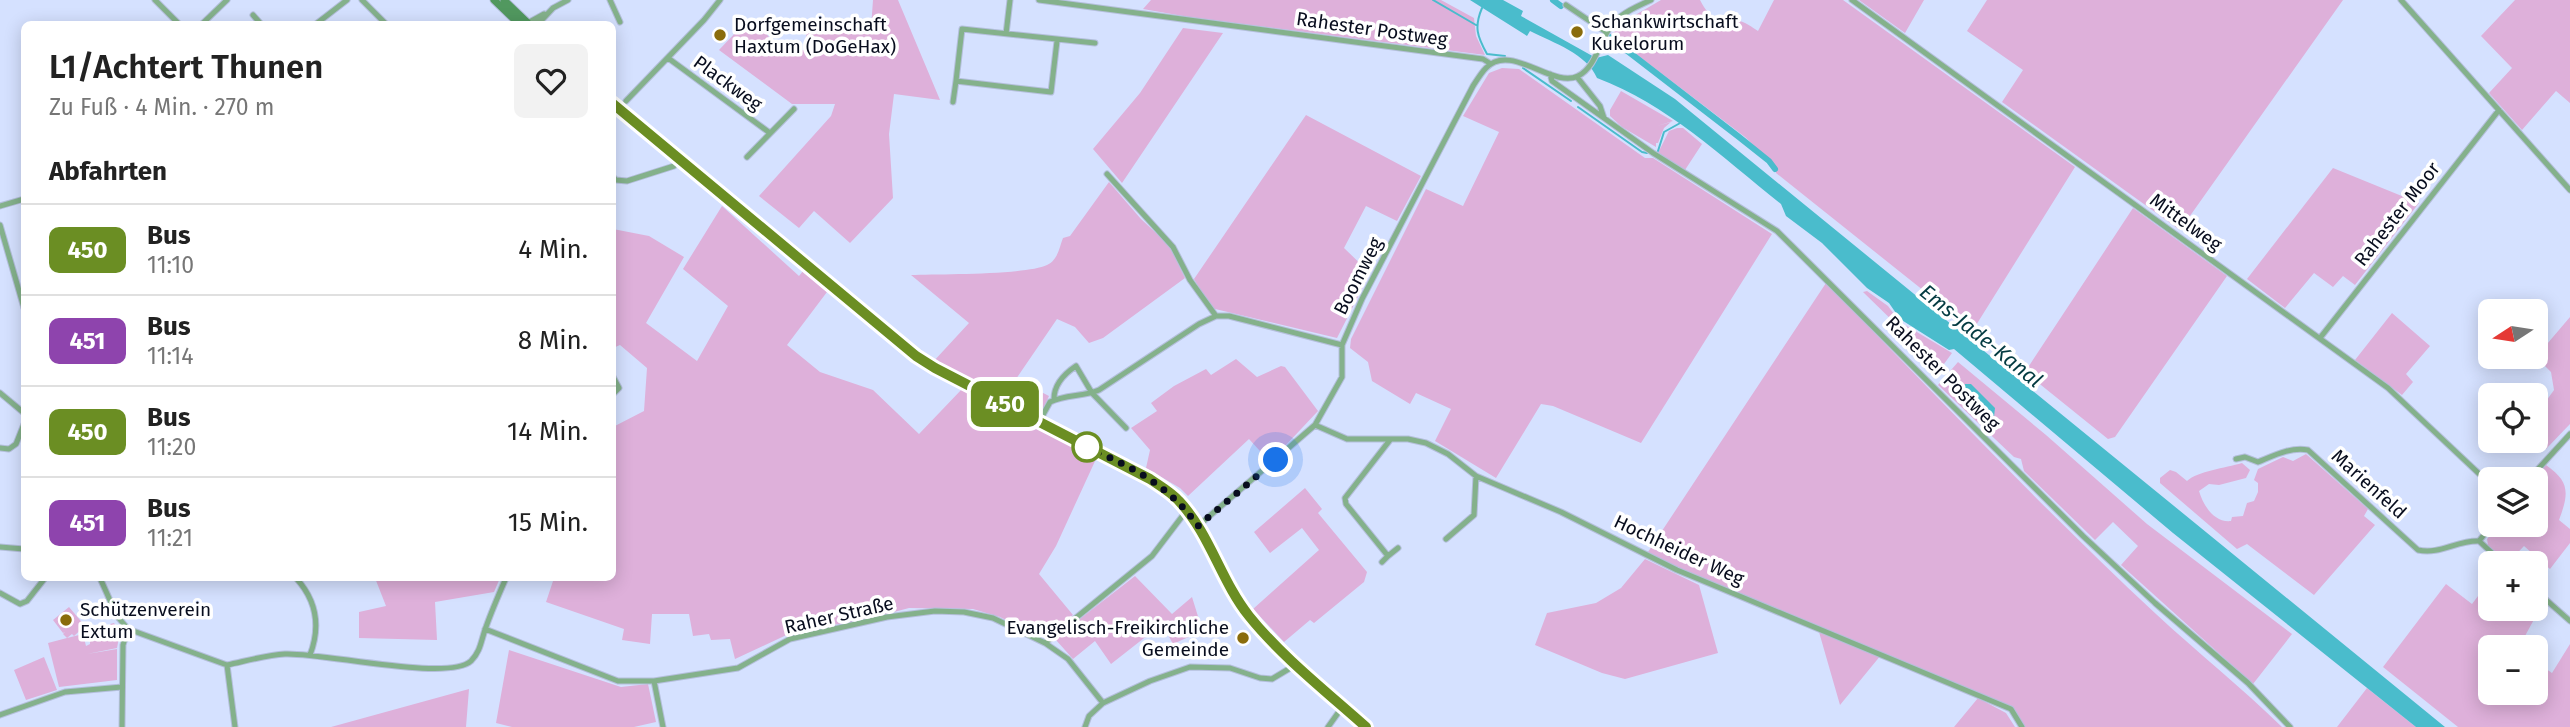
<!DOCTYPE html>
<html lang="de">
<head>
<meta charset="utf-8">
<style>
	body { margin:0; font-family:"Fira Sans",sans-serif; background:#f2f2f2; color:#222; height:100vh; display:flex; flex-direction:column; font-size:26px; white-space:nowrap }
	* { box-sizing:border-box; margin:0 }
	p { font-size:23px; color:#767676 }
	.icon { flex:none; width:38px; height:38px; fill:none; stroke:currentColor; stroke-width:2; stroke-linecap:round; stroke-linejoin:round }
	.map { position:relative; flex:1; overflow:hidden }
	.drawer { position:absolute; left:21px; top:21px; width:595px; height:560px; display:flex; flex-direction:column; background:#fff; border-radius:10px; box-shadow:0 4px 18px #0003 }
	.drawer>* { flex:none }
	.badge { padding:0 14px; border-radius:10px; font-size:24px; line-height:46px }
	.needle { width:46px; rotate:258deg }
	.controls { position:absolute; left:2478px; top:299px; display:grid; gap:14px }
	.controls a { display:grid; place-items:center; width:70px; height:70px; border-radius:10px; background:#fff; box-shadow:0 4px 18px #0003; font-size:35px }
	.you { position:absolute; width:35px; height:35px; margin:-18px; border:5px solid #fff; border-radius:50%; background:#1a73e8; box-shadow:0 0 0 10px #1a73e833 }
	.map>.badge { position:absolute; translate:-50% -50%; box-shadow:0 0 0 4px #fff }
	h2 { padding:0 28px; font-size:26px; line-height:63px }
	.round { display:grid; place-items:center; flex:none; width:74px; height:74px; border-radius:10px; background:#f2f2f2 }
	.overview { display:flex; align-items:center; justify-content:space-between; height:119px; padding:0 28px }
	h1 { font-size:33px; font-weight:600; line-height:52px }
	ul { padding:0; list-style:none }
	li { display:flex; align-items:center; gap:21px; height:91px; padding:0 28px; border-top:2px solid #e0e0e0 }
	li div { flex:1 }
	li b { display:block; font-size:26px }
	li em { font-style:normal }
	li .badge { min-width:77px; font-weight:700; text-align:center }
	.map>svg:first-child { display:block }
	.green { fill:#deb0da }
	.water { fill:#4abccc }
	.lines { fill:none; stroke-linecap:round; stroke-linejoin:round }
	.stream { stroke:#4abccc; stroke-width:2 }
	.canal { stroke:#4abccc; stroke-width:6 }
	.street-casing { stroke:#b4bfdb; stroke-width:7 }
	.secondary-casing { stroke:#b4bfdb; stroke-width:9 }
	.street { stroke:#84b18b; stroke-width:5 }
	.secondary { stroke:#51985f; stroke-width:7 }
	.line-casing { stroke:#fff; stroke-width:16 }
	.line { stroke:#6b8e23; stroke-width:10 }
	.walk { stroke:#080d1e; stroke-width:7; stroke-dasharray:0 12.6 }
	.poi-dot { fill:#8a6c0c; stroke:#fff; stroke-width:2.5 }
	.stop-dot { fill:#fff; stroke:#6b8e23; stroke-width:3.5 }
	.labels { text-anchor:middle; dominant-baseline:central; stroke-width:7; stroke-linejoin:round; paint-order:stroke }
	.poi-label { font-size:19px; fill:#080d1e; stroke:#fff; text-anchor:start }
	.street-label { font-size:19px; fill:#080d1e; stroke:#fff }
	.water-label { font-size:21px; font-style:italic; fill:#033a41; stroke:#fff }
</style>
</head>
<body>
<div class="map">
<svg width="2570" height="727" viewBox="0 0 2570 727">
	<rect width="100%" height="100%" fill="#d5e1ff"/>
	<!-- green -->
	<path class="green" d="M873 0H898L940 100 894 94 889 134 893 198 850 243 814 211 799 228 759 196 831 116 835 104H792L719 50 737 31 765 32 778 49 804 50 808 24 871 28Z
		M1151 0H1441L1474 18 1476 36 1485 55 1189 17 1143 9Z
		M1661 0H1700C1711 22 1719 16 1737 20 1745 22 1752 27 1758 31L1774 0H1843L2075 167 1973 330 1776 173V167L1745 137 1611 35 1625 21Z
		M1859 0H1924L1905 33Z
		M1987 0H2343L2180 230 2002 102 2023 70 1967 31Z
		M2515 0H2570V103L2556 91 2522 130 2489 93 2512 68 2481 36Z
		M1183 28 1223 33 1122 183 1093 149 1140 93Z
		M1502 68 1519 69 1645 158H1653L1772 234 1641 443 1553 406 1541 404 1496 478 1435 441 1451 409 1416 393 1410 404 1372 381 1368 362 1350 348 1351 339 1426 189 1463 206 1499 132 1463 116 1489 73Z
		M1621 91 1673 121 1657 126 1671 122 1664 128 1658 143H1656V147L1622 127 1610 116V110Z
		M1306 115 1421 176 1397 221 1366 206 1344 248 1370 273 1337 338 1211 308 1194 279Z
		M1677 128H1683L1702 144 1685 170 1658 153 1669 131Z
		M2333 168 2419 203 2355 285 2343 276 2333 287 2314 273 2285 308 2247 279Z
		M1109 182 1141 219 1169 245 1185 278 1103 338 1089 343 1075 327 1057 319 1016 379 1049 396 1041 413 932 363 969 323 911 275C939 274 1026 275 1047 265 1058 260 1059 248 1063 238L1070 236Z
		M722 206 799 276 803 271 827 292 787 345 820 372 873 390 919 434 962 389 1096 459 1056 546 1039 574 1073 615 1046 635 1038 636 1000 617 973 609 909 608 864 620 795 631 735 659 730 639 711 640 709 634 693 636 689 614H652L650 644 622 640 624 629 546 602 554 578H612L613 427 644 411 647 368 620 345 613 348V229L649 236 684 257 646 323 697 361 728 306 683 269Z
		M2133 208 2227 276 2115 437 2108 439 2025 372Z
		M1826 283C1935 394 2042 508 2156 614 2197 652 2241 687 2282 727H2025L2013 707 1677 568 1648 552Z
		M1867 291 1888 306 1900 322 1952 353 1941 368 1863 292Z
		M2392 313 2430 346 2406 374 2413 382 2402 395 2355 360Z
		M2570 317V424L2546 449 2535 441 2536 415 2554 390 2551 372 2536 357Z
		M1236 359 1257 377 1281 366 1285 367 1318 411 1270 462 1249 439 1188 496 1180 488 1146 468 1150 450 1131 428 1157 411 1151 403 1174 386 1206 369 1211 375Z
		M1958 362 2046 435 2147 524 2292 634 2253 684 2121 565 2138 546 2113 522 2095 540 2024 471 2021 459 2014 457 1938 385Z
		M2306 454 2368 509 2364 516 2375 525 2314 595 2247 544 2237 549 2160 483V478L2170 470 2176 472 2187 481C2198 471 2225 468 2242 463L2250 470 2246 478 2219 485 2209 484 2199 491C2203 505 2214 523 2231 521L2232 517 2243 516 2247 503 2254 501 2258 492V483L2254 480 2258 469 2283 457 2293 461Z
		M2546 465C2570 482 2569 493 2559 520L2570 529V543L2550 569 2524 546 2508 563 2488 545 2487 539 2499 525H2536L2535 479Z
		M1305 488 1322 509 1318 513 1367 572 1364 582 1314 623 1310 620 1284 642 1253 609 1319 550 1302 528 1270 553 1254 532Z
		M1645 559 1699 585 1718 653 1625 679 1602 673 1535 645 1547 613 1596 603 1621 588Z
		M1135 576 1172 614 1192 597 1201 626 1193 635 1173 644 1162 624 1111 664 1095 641 1073 659 1056 640 1058 636Z
		M375 578H500L494 592 435 602 437 640 359 638V612L386 606Z
		M2446 584 2472 604 2481 592 2490 597V609H2536V596L2543 603 2519 647 2490 648V693H2536V662L2552 673 2570 644V727H2458L2383 667Z
		M69 607 85 626 74 636 72 634 67 638 83 634 86 646 90 644V641L112 638 110 624 114 623 120 632 117 648 87 654 117 649V680L59 687 48 643 67 638 63 634 65 632 63 633 53 620Z
		M1819 632 1881 655 1840 705Z
		M509 650 621 687 648 684 656 722 634 727H512L496 723Z
		M44 657 57 690 26 700 14 670Z
		M2367 688 2416 727H2337Z
		M469 689 466 727H331Z
		M1978 698 2006 713 2015 727H1954Z"/>
	<!-- water -->
	<path class="water" d="M1470 0H1503L1523 11 1521 16 1596 58 1608 55 1675 99 2445 727H2416L2173 533 1954 349 1949 350 1900 319 1889 303 1867 288 1822 243 1786 216 1781 204C1723 158 1667 104 1597 78 1587 54 1554 43 1530 31L1527 36Z
		M1965 384H1971L1995 408 1994 417C1981 411 1972 404 1963 392Z"/>
	<g class="lines">
		<!-- stream -->
		<path class="stream" d="M1433 0 1476 25
			M1482 8C1474 27 1477 36 1487 54L1505 56
			M1523 68 1571 101
			M1578 107 1642 152 1647 153
			M1658 151 1664 132 1682 122"/>
		<!-- canal -->
		<path class="canal" d="M1553 0 1561 6
			M1608 36 1739 137 1769 161 1775 169"/>
		<!-- street casing -->
		<g class="street-casing">
			<path id="street" d="M155 0 179 24
				M362 0 386 24
				M610 0 620 22
				M1039 0 1483 59 1491 64
				M1852 0 2388 388 2490 484
				M2401 0 2570 190
				M1566 5 1606 32
				M253 15 261 24
				M202 24 227 0
				M316 24 347 0
				M526 24 544 14
				M538 24 553 8 568 0
				M1006 34 1010 0
				M1057 41 1051 92 956 81 962 29 1095 43
				M668 58 770 133
				M1550 74 1552 81 1653 153 1777 231 2083 536 2155 603 2248 683 2290 727
				M1577 77 1600 106 1604 118
				M626 101 704 20 720 0
				M953 102 956 81
				M747 157 794 109
				M1107 174 1173 247 1190 280 1216 316
				M612 176 616 180 627 181 674 166 679 160
				M0 206 24 199
				M0 225 24 308
				M2320 338 2499 110
				M612 375 619 388 612 395
				M0 393 24 413
				M1054 399C1054 384 1064 374 1076 366L1092 393 1126 428
				M1039 422 1050 402C1066 394 1083 397 1099 390L1199 324 1216 316H1229L1342 345
				M1315 425 1347 439H1408L1426 443 1448 454 1476 476 1561 512 1677 570 2011 709 2022 727
				M0 448 9 449 16 444 24 424
				M2236 459 2245 457 2258 462C2275 455 2290 447 2308 450L2418 550C2440 555 2457 540 2479 541
				M2528 480 2570 434
				M2492 525 2479 541 2504 564
				M1198 526 1315 425 1342 377V345L1362 299 1473 86C1477 80 1481 73 1486 68 1511 42 1553 89 1578 76 1597 67 1600 37 1614 22 1624 12 1638 6 1651 0
				M1446 539 1474 515 1476 476
				M0 547 24 549
				M1388 556 1398 548
				M1382 562 1388 556 1346 504 1345 498 1390 440
				M100 578 117 616 128 629 227 665
				M296 578C317 601 321 626 310 655
				M2536 591 2570 621
				M0 593 20 604 27 601 45 578
				M485 629 618 681H654L738 668 790 639 887 617 935 611 964 612 993 618 1045 643 1152 556 1187 510
				M1045 643 1068 659 1103 703
				M227 665C246 661 266 655 285 654 321 652 448 682 471 661 481 651 481 640 486 627 492 610 499 594 506 578
				M227 665 235 727
				M654 681 663 727
				M0 715 65 692 122 687
				M122 727 123 645 128 629
				M1085 727 1089 716 1103 703 1150 681 1190 667 1230 668 1260 678 1272 679 1297 664
				M1328 727 1343 706"/>
		</g>
		<!-- secondary casing -->
		<g class="secondary-casing">
			<path id="secondary" d="M494 0 519 24
				M504 0 529 24
				M612 103 916 356 935 368 1150 479C1160 486 1171 492 1179 501 1210 535 1221 581 1249 616 1282 658 1327 692 1366 727"/>
		</g>
		<!-- street -->
		<use href="#street" class="street"/>
		<!-- secondary -->
		<use href="#secondary" class="secondary"/>
	</g>
	<g class="lines">
		<!-- line casing -->
		<g class="line-casing">
			<path id="line" d="M612 103 916 356 935 368 1150 479C1160 486 1171 492 1179 501 1210 534 1221 581 1249 616 1281 656 1328 693 1366 727"/>
		</g>
		<!-- line -->
		<use href="#line" class="line"/>
		<!-- walk -->
		<path class="walk" d="M1087 447C1133 468 1168 484 1198 526L1276 460"/>
	</g>
	<!-- markers -->
	<g class="poi-dot">
		<circle cx="1577" cy="32" r="7"/>
		<circle cx="720" cy="35" r="7"/>
		<circle cx="66" cy="620" r="7"/>
		<circle cx="1243" cy="638" r="7"/>
	</g>
	<circle class="stop-dot" cx="1087" cy="447" r="14"/>
	<g class="labels">
		<!-- poi labels -->
		<g class="poi-label">
			<text x="1591" y="21">Schankwirtschaft<tspan x="1591" dy="22">Kukelorum</tspan></text>
			<text x="734" y="24">Dorfgemeinschaft<tspan x="734" dy="22">Haxtum (DoGeHax)</tspan></text>
			<text x="80" y="609">Schützenverein<tspan x="80" dy="22">Extum</tspan></text>
			<text x="1229" y="627" text-anchor="end">Evangelisch-Freikirchliche<tspan x="1229" dy="22">Gemeinde</tspan></text>
		</g>
		<!-- street labels -->
		<g class="street-label">
			<text transform="translate(1372 29) rotate(8)">Rahester Postweg</text>
			<text transform="translate(728 83) rotate(36)">Plackweg</text>
			<text transform="translate(2397 214) rotate(-52)">Rahester Moor</text>
			<text transform="translate(2186 222) rotate(36)">Mittelweg</text>
			<text transform="translate(1358 276) rotate(-63)">Boomweg</text>
			<text transform="translate(1943 373) rotate(45)">Rahester Postweg</text>
			<text transform="translate(2369 484) rotate(42)">Marienfeld</text>
			<text transform="translate(1679 550) rotate(25)">Hochheider Weg</text>
			<text transform="translate(839 615) rotate(-13)">Raher Straße</text>
		</g>
		<!-- water labels -->
		<g class="water-label">
			<text transform="translate(1981 336) rotate(39)">Ems-Jade-Kanal</text>
		</g>
	</g>
</svg>
<div class="controls">
<a><svg class="needle" viewBox="-14 -14 28 28"><path d="M0-13l5 13h-10z" fill="#e53935"/><path d="M0 13l5-13h-10z" fill="#767676"/></svg></a>
<a><svg class="icon" aria-label="locate" viewBox="0 0 24 24"><circle cx="12" cy="12" r="6"/><path d="M12 2v4M12 18v4M2 12h4M18 12h4"/></svg></a>
<a><svg class="icon" aria-label="layers" viewBox="0 0 24 24"><path d="M12 4l9 5-9 5-9-5zM3 14l9 5 9-5"/></svg></a>
<a>+</a>
<a>−</a>
</div>
<div class="you" style="left:1276px;top:460px"></div>
<b class="badge" style="left:1005px;top:404px;background:#6b8e23;color:#fff">450</b>
<section class="drawer">
<div class="overview"><div><h1>L1/Achtert Thunen</h1><p>Zu Fuß · 4 Min. · 270 m</p></div><a class="round"><svg class="icon" aria-label="heart" viewBox="0 0 24 24"><path d="M12 20l-8-8c-3-5 5-10 8-4 3-6 11-1 8 4z"/></svg></a></div>
<h2>Abfahrten</h2>
<ul>
<li><span class="badge" style="background:#6b8e23;color:#fff">450</span><div><b>Bus</b><p>11:10</p></div><em>4 Min.</em></li>
<li><span class="badge" style="background:#8e44ad;color:#fff">451</span><div><b>Bus</b><p>11:14</p></div><em>8 Min.</em></li>
<li><span class="badge" style="background:#6b8e23;color:#fff">450</span><div><b>Bus</b><p>11:20</p></div><em>14 Min.</em></li>
<li><span class="badge" style="background:#8e44ad;color:#fff">451</span><div><b>Bus</b><p>11:21</p></div><em>15 Min.</em></li>
</ul>
</section>
</div>
</body>
</html>
